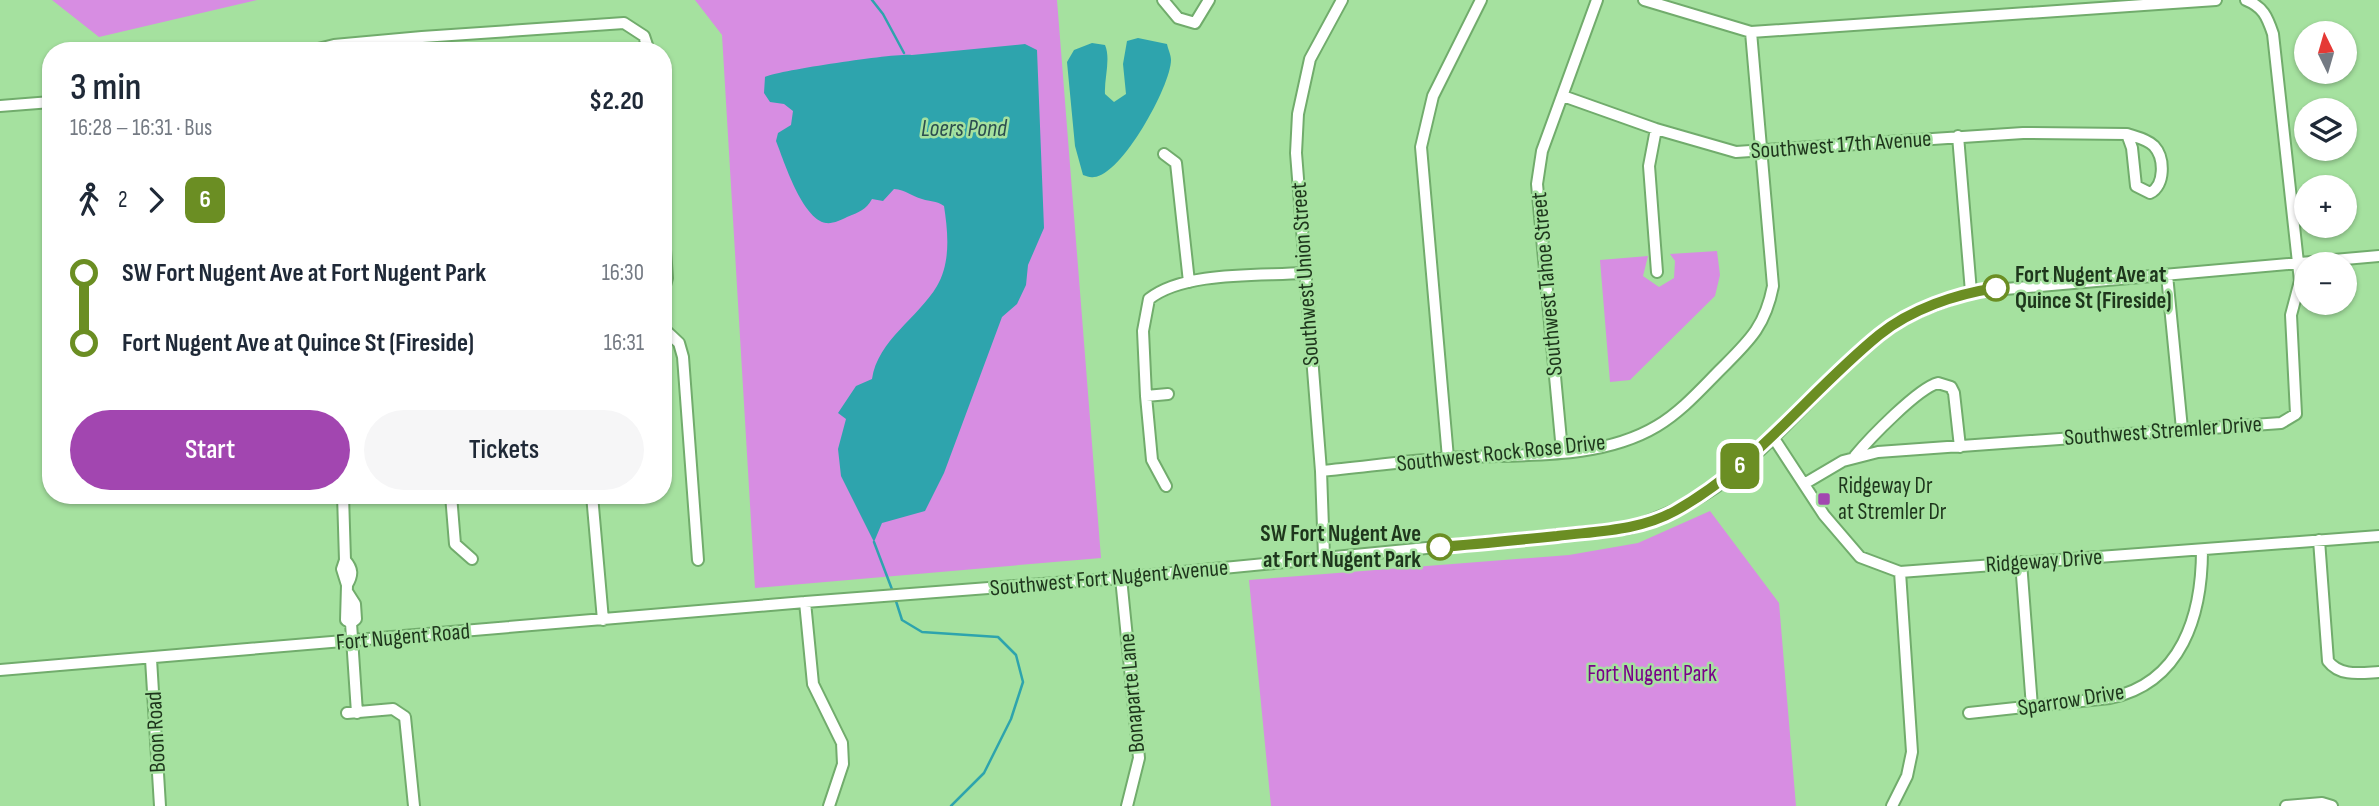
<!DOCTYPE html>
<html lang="en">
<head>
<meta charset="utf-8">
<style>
	body { margin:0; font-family:"Sofia Sans Condensed",sans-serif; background:#f6f6f7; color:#1f2937; height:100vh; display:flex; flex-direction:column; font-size:26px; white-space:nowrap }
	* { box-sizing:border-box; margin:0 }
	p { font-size:23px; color:#747a83 }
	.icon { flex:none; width:38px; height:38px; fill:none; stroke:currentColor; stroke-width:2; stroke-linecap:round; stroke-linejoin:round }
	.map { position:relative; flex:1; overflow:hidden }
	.drawer { position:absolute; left:42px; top:42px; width:630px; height:462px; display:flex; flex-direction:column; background:#fff; border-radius:28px; box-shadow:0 2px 5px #0004 }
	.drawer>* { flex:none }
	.badge { padding:0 14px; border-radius:10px; font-size:24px; line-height:46px }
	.needle { width:46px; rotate:355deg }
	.fabs { position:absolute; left:2294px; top:21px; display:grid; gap:14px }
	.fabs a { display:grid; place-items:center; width:63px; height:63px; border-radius:50%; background:#fff; box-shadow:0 2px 5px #0004; font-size:35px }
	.map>.badge { position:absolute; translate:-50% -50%; box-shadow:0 0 0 4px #fff }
	.legs { display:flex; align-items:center; gap:10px; height:77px; padding:0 28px; font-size:23px }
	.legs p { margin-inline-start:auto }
	.summary { display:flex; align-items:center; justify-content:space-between; height:119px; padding:0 28px }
	h1 { font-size:38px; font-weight:600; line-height:52px }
	.button { display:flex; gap:14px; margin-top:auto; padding:14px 28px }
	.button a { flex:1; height:80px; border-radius:42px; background:#a246b0; color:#fff; font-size:28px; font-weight:600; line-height:80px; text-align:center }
	.button a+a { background:#f6f6f7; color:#1f2937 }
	ul { padding:0 28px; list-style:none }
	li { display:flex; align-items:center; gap:24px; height:70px; font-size:26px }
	li i { display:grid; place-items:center; width:10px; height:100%; margin:0 9px; background:currentColor }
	li i::after { content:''; width:18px; height:18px; margin:-9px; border:5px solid; border-radius:50%; background:#fff }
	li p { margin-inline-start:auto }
	li:first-child i { background:linear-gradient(#0000 50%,currentColor 0) }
	li:last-child i { background:linear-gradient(currentColor 50%,#0000 0) }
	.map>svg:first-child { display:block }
	.green { fill:#d78de2 }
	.water { fill:#2ea4ad }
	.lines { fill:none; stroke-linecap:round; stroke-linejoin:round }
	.stream { stroke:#2ea4ad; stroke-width:2.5 }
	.minor-casing { stroke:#71ac6c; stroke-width:14 }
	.minor { stroke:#fff; stroke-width:10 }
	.line-1-casing { stroke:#fff; stroke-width:16 }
	.line-1 { stroke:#6b8e23; stroke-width:10 }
	.stop-1-dot { fill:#fff; stroke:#6b8e23; stroke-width:3.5 }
	.poi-dot { fill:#a246b0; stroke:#a5e19f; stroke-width:2.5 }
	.labels { text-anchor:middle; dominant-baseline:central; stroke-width:5; stroke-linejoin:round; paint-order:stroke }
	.street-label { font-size:23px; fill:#1e361c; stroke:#a5e19f }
	.stop-label { font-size:23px; font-weight:bold; fill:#1e361c; stroke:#a5e19f; text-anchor:start }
	.poi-label { font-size:23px; fill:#1e361c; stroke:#a5e19f; text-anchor:start }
	.park-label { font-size:23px; fill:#7a0089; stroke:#a5e19f }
	.water-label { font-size:24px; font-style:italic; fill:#2c4e50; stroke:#a5e19f }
</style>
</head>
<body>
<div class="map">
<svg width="2379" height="806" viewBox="0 0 2379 806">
	<rect width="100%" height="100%" fill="#a5e19f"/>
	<!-- green -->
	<path class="green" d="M52 0H257L99 37Z
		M695 0H1057L1101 558 755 588 722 35Z
		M1717 251 1720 275 1715 296 1630 380 1610 382 1600 260 1648 256 1643 276 1659 287 1674 278 1675 261 1670 254Z
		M1710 511 1779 603 1796 806H1271L1249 580 1569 555 1638 543Z"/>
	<!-- water -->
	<path class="water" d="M1138 38 1167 44C1168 49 1171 55 1171 60 1171 86 1121 176 1094 177 1090 178 1087 176 1083 175L1075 146 1067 62 1074 50 1092 43 1105 45C1111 59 1104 79 1105 94L1114 102 1126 94 1123 64 1127 41Z
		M1025 44 1037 50 1044 228 1028 265 1026 285 1017 304 1002 317 944 473 925 511 882 523 874 542 841 476 838 449 846 419 838 413 856 386 872 379C878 340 918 318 937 286 951 262 948 232 944 206 935 200 931 202 922 199 911 196 906 190 894 189L883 201 872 199C866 210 859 212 847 217 842 220 832 224 826 223 802 219 784 161 776 141L778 133 791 125 793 111 784 104 770 102 764 93 765 77C774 71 902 52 912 55Z"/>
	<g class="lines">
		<!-- stream -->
		<path class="stream" d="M872 0 883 14 904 53
			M874 542 893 592
			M895 598 902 620 922 632 998 637 1016 655 1023 682 1011 719 984 773 951 806"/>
		<!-- minor casing -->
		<g class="minor-casing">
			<path id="minor" d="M1163 0 1178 18 1195 23 1209 0
				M1644 0 1751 32 2216 0
				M422 37 423 51
				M310 51 334 45 422 37 624 23 644 36 649 51
				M1563 96 1656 129 1736 152 2023 133 2127 134 2132 148 2136 186 2150 193C2165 186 2165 158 2154 146 2147 139 2136 137 2127 134
				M0 106 51 102
				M1656 129 1649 166 1657 272
				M1958 136 1971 292
				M1164 154 1176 163 1189 282
				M663 221 667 278 663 293
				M2167 275 2182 429
				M663 328 679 343 683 357 698 560
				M1146 396 1168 394
				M1773 437 1824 515 1860 557 1900 572 2379 536
				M1562 451 1537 184 1542 151 1597 0
				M1855 456C1869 439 1918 388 1938 383L1951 387 1954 393 1960 447
				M1448 458 1421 147 1433 96 1481 0
				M1321 471C1363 467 1406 461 1448 458 1516 453 1597 462 1657 426 1682 411 1701 389 1721 369 1749 341 1765 327 1773 286L1751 32
				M1804 484 1843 461 1878 452 2281 423 2296 414 2291 315 2300 281 2273 34C2267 16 2263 7 2246 0
				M1166 486 1152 460 1146 396 1143 331 1149 299C1184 271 1259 276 1303 273
				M343 495 345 560 342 569 347 585 346 620 351 623
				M451 495 455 544 472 559
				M592 495 603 620
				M2319 540 2328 661C2340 677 2361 673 2379 672
				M1324 556 1321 471 1296 153 1298 114 1310 59 1342 0
				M345 560C353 569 353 575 347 585
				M2021 562 2032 707
				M1121 578 1139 758 1127 806
				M348 593 355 604 356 619 351 623 357 713
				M805 602 813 684 842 743 843 764 829 806
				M151 659 160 806
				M0 670 805 602 1121 578 1630 528C1660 517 1690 505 1716 487 1777 443 1822 381 1880 335 1906 313 1939 303 1971 292L2379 256
				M347 713 393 709 405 717 414 806
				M1969 713 2110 698C2182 683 2202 615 2202 550
				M1892 806 1907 776 1912 752 1900 572
				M2286 806 2322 803 2332 806"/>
		</g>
		<!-- minor -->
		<use href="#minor" class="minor"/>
	</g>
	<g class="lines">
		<!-- line-1 casing -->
		<g class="line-1-casing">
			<path id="line-1" d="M1440 547C1479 544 1518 540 1557 536 1597 531 1639 531 1675 511 1756 466 1809 392 1879 335 1911 309 1956 294 1996 288"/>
		</g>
		<!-- line-1 -->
		<use href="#line-1" class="line-1"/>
	</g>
	<!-- markers -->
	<g class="stop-1-dot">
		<circle cx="1996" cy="288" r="12"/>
		<circle cx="1440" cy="547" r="12"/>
	</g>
	<rect class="poi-dot" x="1817" y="492" width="14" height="14" rx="3.5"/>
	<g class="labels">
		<!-- street labels -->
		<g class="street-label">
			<text transform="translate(1841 145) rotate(-4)">Southwest 17th Avenue</text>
			<text transform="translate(1305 274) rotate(-94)">Southwest Union Street</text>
			<text transform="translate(1547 284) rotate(-95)">Southwest Tahoe Street</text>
			<text transform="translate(2163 431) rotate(-4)">Southwest Stremler Drive</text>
			<text transform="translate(1501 453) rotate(-6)">Southwest Rock Rose Drive</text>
			<text transform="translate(2044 561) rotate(-4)">Ridgeway Drive</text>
			<text transform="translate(1109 578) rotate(-5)">Southwest Fort Nugent Avenue</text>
			<text transform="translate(403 637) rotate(-5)">Fort Nugent Road</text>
			<text transform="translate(1132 693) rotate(-95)">Bonaparte Lane</text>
			<text transform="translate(2071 700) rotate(-9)">Sparrow Drive</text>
			<text transform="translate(156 732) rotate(-93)">Boon Road</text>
		</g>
		<!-- stop labels -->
		<g class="stop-label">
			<text x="2015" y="275">Fort Nugent Ave at<tspan x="2015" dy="26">Quince St (Fireside)</tspan></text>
			<text x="1421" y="534" text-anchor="end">SW Fort Nugent Ave<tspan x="1421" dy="26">at Fort Nugent Park</tspan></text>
		</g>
		<!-- poi labels -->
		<g class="poi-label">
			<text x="1838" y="486">Ridgeway Dr<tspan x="1838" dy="26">at Stremler Dr</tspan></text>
		</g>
		<!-- park labels -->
		<g class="park-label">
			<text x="1652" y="674">Fort Nugent Park</text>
		</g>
		<!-- water labels -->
		<g class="water-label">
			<text x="964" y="128">Loers Pond</text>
		</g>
	</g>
</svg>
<div class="fabs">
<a><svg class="needle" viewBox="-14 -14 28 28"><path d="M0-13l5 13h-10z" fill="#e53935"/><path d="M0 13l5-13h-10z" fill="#747a83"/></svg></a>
<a><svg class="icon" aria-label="layers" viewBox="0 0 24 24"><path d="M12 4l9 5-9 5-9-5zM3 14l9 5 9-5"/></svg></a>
<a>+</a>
<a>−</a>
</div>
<b class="badge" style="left:1740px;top:466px;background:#6b8e23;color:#fff">6</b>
<section class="drawer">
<div class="summary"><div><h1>3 min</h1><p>16:28 – 16:31 · Bus</p></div><b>$2.20</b></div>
<div class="legs"><svg class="icon" aria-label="walk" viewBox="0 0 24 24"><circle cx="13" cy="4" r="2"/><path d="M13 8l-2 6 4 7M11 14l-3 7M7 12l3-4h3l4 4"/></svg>2<svg class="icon" aria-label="forward" viewBox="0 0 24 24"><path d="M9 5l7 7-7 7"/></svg><b class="badge" style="background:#6b8e23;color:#fff">6</b></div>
<ul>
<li><i style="color:#6b8e23"></i><b>SW Fort Nugent Ave at Fort Nugent Park</b><p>16:30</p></li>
<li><i style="color:#6b8e23"></i><b>Fort Nugent Ave at Quince St (Fireside)</b><p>16:31</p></li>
</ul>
<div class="button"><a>Start</a><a>Tickets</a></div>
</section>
</div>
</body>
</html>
